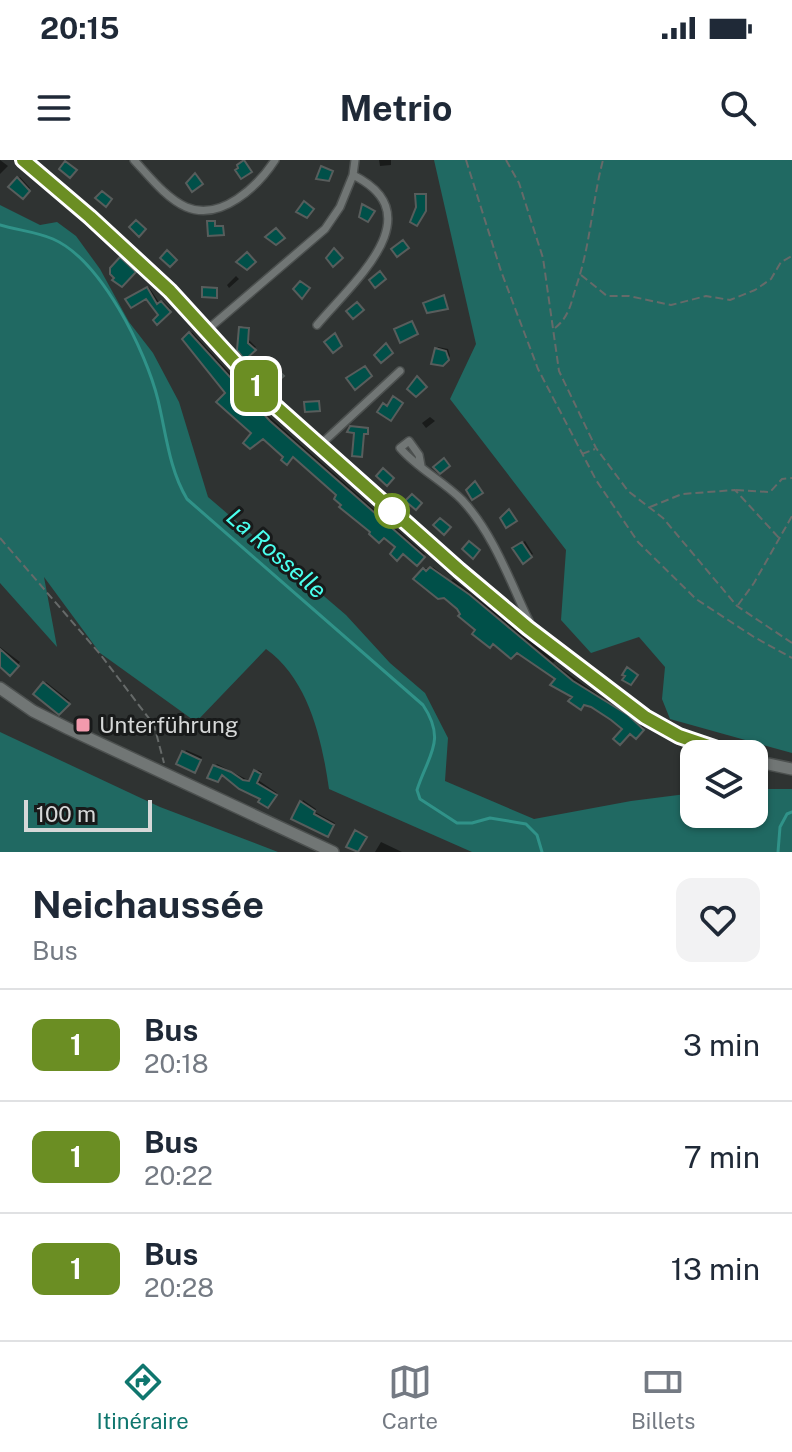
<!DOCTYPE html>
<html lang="fr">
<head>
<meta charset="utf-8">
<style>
	body { margin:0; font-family:"Public Sans",sans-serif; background:#f2f2f3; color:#1f2937; height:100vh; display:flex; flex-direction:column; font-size:30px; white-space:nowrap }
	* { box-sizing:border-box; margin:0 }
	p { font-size:26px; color:#747a83 }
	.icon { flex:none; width:44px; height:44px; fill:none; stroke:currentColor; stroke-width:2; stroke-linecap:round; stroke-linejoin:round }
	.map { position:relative; height:692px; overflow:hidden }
	.drawer { display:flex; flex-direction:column; background:#fff; flex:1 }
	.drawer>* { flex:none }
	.badge { padding:0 16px; border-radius:12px; font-size:28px; line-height:52px }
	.tools { position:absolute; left:680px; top:580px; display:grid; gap:16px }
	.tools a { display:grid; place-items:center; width:88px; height:88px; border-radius:16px; background:#fff; box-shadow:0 2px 6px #0004; font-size:40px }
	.scale { position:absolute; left:24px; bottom:20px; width:128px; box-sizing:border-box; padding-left:8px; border:4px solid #d6d8d8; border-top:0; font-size:22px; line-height:28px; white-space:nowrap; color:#d6d8d8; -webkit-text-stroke:6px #181a1a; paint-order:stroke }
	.map>.badge { position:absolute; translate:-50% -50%; box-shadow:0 0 0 4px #fff }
	.round { display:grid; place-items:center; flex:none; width:84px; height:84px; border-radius:16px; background:#f2f2f3 }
	.overview { display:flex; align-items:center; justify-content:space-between; height:136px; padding:0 32px }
	h1 { font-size:38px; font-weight:700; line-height:60px }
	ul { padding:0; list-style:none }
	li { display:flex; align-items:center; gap:24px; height:112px; padding:0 32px; border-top:2px solid #e0e1e3 }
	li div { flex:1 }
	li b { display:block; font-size:30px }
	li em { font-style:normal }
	li .badge { min-width:88px; font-weight:700; text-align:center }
	.status { display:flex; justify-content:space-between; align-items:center; height:56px; padding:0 40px; background:#fff; direction:ltr }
	.status svg { height:22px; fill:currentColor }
	header { display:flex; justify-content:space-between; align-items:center; height:104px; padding:0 32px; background:#fff; font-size:36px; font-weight:700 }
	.tabs { display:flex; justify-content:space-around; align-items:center; height:112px; border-top:2px solid #e0e1e3; background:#fff; font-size:22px; color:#747a83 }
	.tabs a { display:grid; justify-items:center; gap:4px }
	.tabs .active { color:#0f766e }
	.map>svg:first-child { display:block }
	.green { fill:#206962 }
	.shadow { fill:#0007 }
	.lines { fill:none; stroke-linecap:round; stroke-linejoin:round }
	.stream { stroke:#309389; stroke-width:3 }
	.building { fill:#005049; stroke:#585d5c; stroke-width:2 }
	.street-casing { stroke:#4c504f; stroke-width:10 }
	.secondary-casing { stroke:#4c504f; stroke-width:14 }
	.path { stroke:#666a69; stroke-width:2; stroke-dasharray:8 4; stroke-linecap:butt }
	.street { stroke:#717675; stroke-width:7 }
	.secondary { stroke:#717675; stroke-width:11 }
	.line-casing { stroke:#fff; stroke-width:18 }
	.line { stroke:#6b8e23; stroke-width:12 }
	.stop-dot { fill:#fff; stroke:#6b8e23; stroke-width:4 }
	.poi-dot { fill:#f29aad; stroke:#181a1a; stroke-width:3 }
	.labels { text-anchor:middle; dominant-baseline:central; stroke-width:6; stroke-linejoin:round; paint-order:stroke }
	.poi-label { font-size:22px; fill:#d6d8d8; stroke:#181a1a; text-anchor:start }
	.water-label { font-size:24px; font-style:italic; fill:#4affee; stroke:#181a1a }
</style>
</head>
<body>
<div class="status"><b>20:15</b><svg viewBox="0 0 49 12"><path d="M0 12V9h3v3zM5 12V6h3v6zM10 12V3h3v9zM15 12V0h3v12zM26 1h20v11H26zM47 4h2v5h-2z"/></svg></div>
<header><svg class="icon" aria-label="menu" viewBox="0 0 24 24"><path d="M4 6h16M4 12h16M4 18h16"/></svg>Metrio<svg class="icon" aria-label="search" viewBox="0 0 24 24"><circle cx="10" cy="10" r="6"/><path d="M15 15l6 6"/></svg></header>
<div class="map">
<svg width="792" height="692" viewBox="0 0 792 692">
	<rect width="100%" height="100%" fill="#2f3332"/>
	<!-- green -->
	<path class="green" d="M434 0H792V593L670 559 662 539 665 507 639 477 591 493 561 460 566 390 450 239 476 184Z
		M0 45 40 65 57 62 76 76 100 109 129 162 153 193 179 242 208 337 346 455 390 503 425 533 448 578 445 621 534 659 631 641 694 633V654H754V629H792V692H472L329 629C322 580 309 520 266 489L196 562 100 493 44 417 57 487 0 423Z
		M0 572 160 647 278 692H0Z"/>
	<!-- shadow -->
	<path class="shadow" d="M0 0 8 6 0 14Z
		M379 0H391V5L380 6Z
		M20 17 30 28 23 37 11 26Z
		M125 95 138 107 121 124 112 108Z
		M236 116 239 119 229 128 227 125Z
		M149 127 160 144 163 141 171 149 157 162 161 155 146 136 130 137Z
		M243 166 250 167 249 180 256 187 245 197 241 168Z
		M192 172 272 259 425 394 417 403 384 375 373 372 344 345 338 335 293 295 286 297 263 277 254 273 228 233 184 180Z
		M438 187 448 189 450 196 443 204 436 189Z
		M430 257 435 261 426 268 422 263Z
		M525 381 533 394 524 401 515 388Z
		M433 407 451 421 453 419 555 501 553 503 644 567 636 576 574 536 558 519 517 490 477 470 445 436 416 419 426 408 429 411Z
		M0 487 20 502 10 514 0 506Z
		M46 522 70 541 59 552 36 534Z
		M186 590 202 597 197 608 179 603Z
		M217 604 246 619 252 620 258 610 262 612 258 620 277 633 270 644 215 606Z
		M303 640 316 649 315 652 335 663 329 673 294 658Z
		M381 682 402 692H375Z"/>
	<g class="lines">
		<!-- stream -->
		<path class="stream" d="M0 65C17 70 37 72 53 79 101 100 146 191 158 240 166 273 169 309 187 339L423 545C447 581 428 595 417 630L420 639 457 663H472L490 658 526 664 537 675 542 692
			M778 692 780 667 787 654 792 652"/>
	</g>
	<!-- building -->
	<path class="building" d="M244 0 252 12 241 19 235 10 238 8 237 5Z
		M65 1 77 10 70 18 59 9Z
		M321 6 333 11 329 21 316 19Z
		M195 13 203 24 192 32 186 23Z
		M17 17 30 31 23 39 8 27Z
		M102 31 112 39 106 47 95 38Z
		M415 34H426V51L417 66 410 62 416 47Z
		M304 41 314 49 307 58 296 52Z
		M362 44 375 51 368 62 359 57Z
		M136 60 146 69 139 77 129 67Z
		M207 61H215V66H223L224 75 208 76Z
		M276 68 285 78 276 85 265 77Z
		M403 80 409 88 397 97 391 89Z
		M334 88 343 98 333 107 326 98Z
		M167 90 177 100 170 107 160 98Z
		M247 92 256 102 247 110 236 102Z
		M120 97 136 112 122 127 112 120 114 118 110 114V108Z
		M380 111 386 119 375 128 369 120Z
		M300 121 310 128 302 139 293 129Z
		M147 127 157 144 161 141 171 152 157 165 153 160 158 155 146 139 131 148 125 139Z
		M202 127 217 128V138L202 137Z
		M444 135 448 149 427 153 423 143Z
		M357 142 364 150 353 159 346 151Z
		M412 161 418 174 400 183 394 169Z
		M239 167 249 168 248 183 256 190 245 200 237 190Z
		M189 172 270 261 425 397 417 406 403 394 397 401 390 394 395 387 384 378 379 383 369 374 370 372 339 347 341 345 334 339 336 335 293 297 287 305 281 300 283 297 263 279 250 289 243 283 251 273 216 242 225 233 182 179Z
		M335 173 342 186 333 193 324 182Z
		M386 183 393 193 381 203 374 195Z
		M435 188 446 191 449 200 443 206 431 204Z
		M274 206 284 216 276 223 266 213Z
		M365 206 372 216 355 230 346 218Z
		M417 216 427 227 416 237 407 229Z
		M393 236 403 243 391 261 377 252 383 243 387 246Z
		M319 241 320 251 305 252 304 242Z
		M350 266 368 268V274H364L362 297 352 296 354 273 347 272Z
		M444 298 450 306 440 314 433 307Z
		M383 308 394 318 387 326 376 316Z
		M475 321 483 333 472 340 466 330Z
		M412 334 422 343 416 350 405 341Z
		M509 349 517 361 506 368 500 358Z
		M440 358 451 367 444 375 433 365Z
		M469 381 480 390 473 399 462 389Z
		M522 382 532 397 523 404 512 388Z
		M430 407 470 435 573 521 628 555 644 570 636 579 630 574 620 585 613 579 622 569 611 560 591 547 584 545 581 550 568 541 572 537 550 525 555 519 517 493 511 499 493 484 490 488 472 474 475 470 458 456 460 454 457 449 444 438 438 439 413 419 423 408 426 411Z
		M0 489 19 506 10 516 0 507Z
		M627 507 638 515 631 525 622 520 625 516 622 515Z
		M43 522 70 544 59 555 33 534Z
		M182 591 201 600 195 613 176 604Z
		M213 605 231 612 243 620 249 621 254 610 261 614 257 623 277 635 268 648 258 642 260 639 239 629 222 615 218 622 207 618Z
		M300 641 315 651 314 654 334 665 328 677 291 659Z
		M355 670 367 677 358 692 346 687Z"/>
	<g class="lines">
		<!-- street casing -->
		<g class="street-casing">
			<path id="street" d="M134 0C149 16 166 38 186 47 221 62 258 26 275 0
				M317 165C353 122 434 55 353 15
				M207 170 325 69 340 47 353 15 355 0
				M319 286 400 211
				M421 306 419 295 409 281 400 288C417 308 443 321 462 340 493 373 510 421 529 461L528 468"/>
		</g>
		<!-- secondary casing -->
		<g class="secondary-casing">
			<path id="secondary" d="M23 0 90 57 170 131 274 245 459 410 528 468 645 557 679 576 732 594
				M0 528 33 551 69 569 333 692
				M754 601 792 609"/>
		</g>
		<!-- path -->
		<path class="path" d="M466 0 501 111 538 209 596 320 638 382 696 439 754 477 792 498
			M506 0 519 23 543 98 559 211 596 288 628 331 663 358 737 446 792 483
			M581 115 607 136H629L671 145 706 136 730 140 755 130 771 119 781 102 792 96
			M555 168C570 156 571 142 577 124 591 82 592 42 603 0
			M582 294 595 289
			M736 330 770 332 782 319 792 318
			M650 347 682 334 735 330 780 379
			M0 378 100 494 154 565 164 603
			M738 445 754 423 792 356"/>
		<!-- street -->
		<use href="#street" class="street"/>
		<!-- secondary -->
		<use href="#secondary" class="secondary"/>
	</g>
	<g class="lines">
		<!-- line casing -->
		<g class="line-casing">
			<path id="line" d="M23 0 90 57 170 131 274 245 459 410 528 468 645 557 679 576 732 594"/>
		</g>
		<!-- line -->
		<use href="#line" class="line"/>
	</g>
	<!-- markers -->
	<circle class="stop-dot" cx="392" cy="351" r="16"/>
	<rect class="poi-dot" x="75" y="557" width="16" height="16" rx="4"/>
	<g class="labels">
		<!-- poi labels -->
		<g class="poi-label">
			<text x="99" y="565">Unterführung</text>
		</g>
		<!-- water labels -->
		<g class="water-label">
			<text transform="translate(277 393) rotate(41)">La Rosselle</text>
		</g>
	</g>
</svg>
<div class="tools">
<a><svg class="icon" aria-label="layers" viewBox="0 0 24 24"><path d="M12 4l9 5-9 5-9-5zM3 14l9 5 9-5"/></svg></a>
</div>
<div class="scale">100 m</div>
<b class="badge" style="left:256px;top:226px;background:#6b8e23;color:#fff">1</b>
</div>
<section class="drawer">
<div class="overview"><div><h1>Neichaussée</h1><p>Bus</p></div><a class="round"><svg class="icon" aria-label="heart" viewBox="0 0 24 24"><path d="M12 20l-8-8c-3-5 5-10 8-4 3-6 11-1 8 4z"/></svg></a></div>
<ul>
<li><span class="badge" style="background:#6b8e23;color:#fff">1</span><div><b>Bus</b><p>20:18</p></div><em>3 min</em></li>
<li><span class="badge" style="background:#6b8e23;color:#fff">1</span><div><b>Bus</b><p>20:22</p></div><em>7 min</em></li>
<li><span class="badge" style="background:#6b8e23;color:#fff">1</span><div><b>Bus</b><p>20:28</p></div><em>13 min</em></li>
</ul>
</section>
<nav class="tabs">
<a class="active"><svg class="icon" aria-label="directions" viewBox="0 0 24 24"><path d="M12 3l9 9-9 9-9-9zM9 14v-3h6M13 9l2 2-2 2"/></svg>Itinéraire</a>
<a><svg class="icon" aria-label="map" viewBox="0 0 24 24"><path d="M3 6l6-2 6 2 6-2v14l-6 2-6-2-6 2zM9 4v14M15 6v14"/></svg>Carte</a>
<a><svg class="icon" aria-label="tickets" viewBox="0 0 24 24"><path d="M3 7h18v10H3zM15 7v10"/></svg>Billets</a>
</nav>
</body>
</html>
